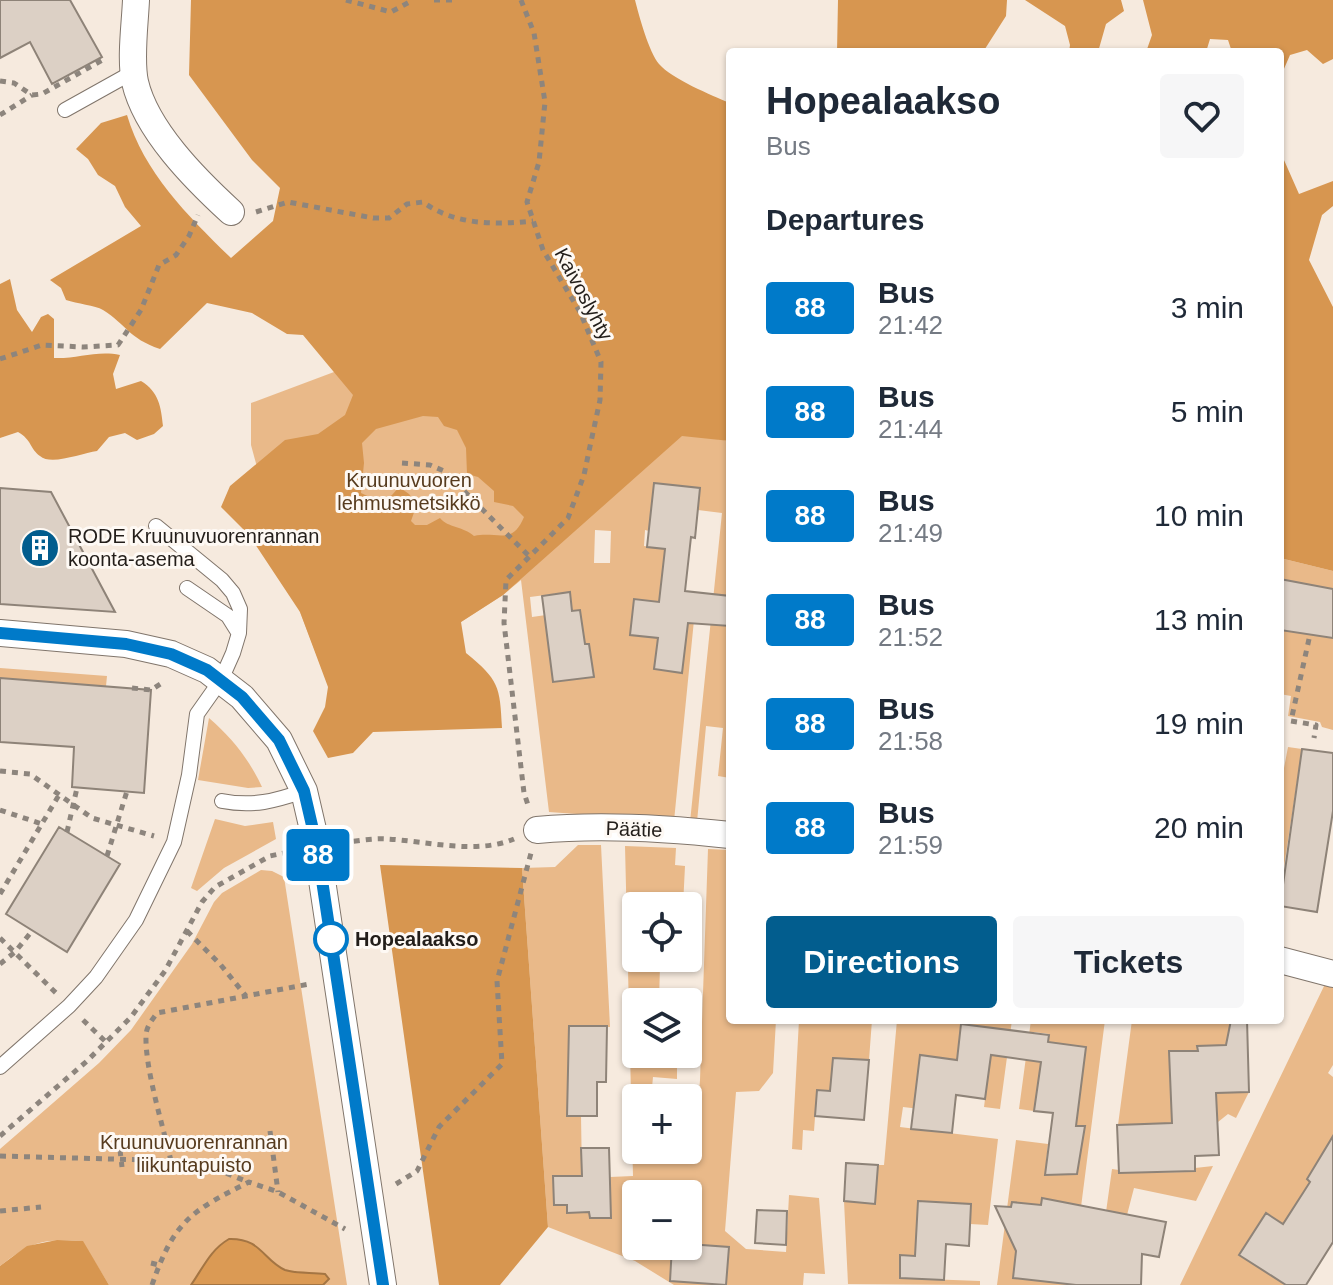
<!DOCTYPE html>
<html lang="en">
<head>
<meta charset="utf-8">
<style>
	body { margin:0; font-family:Helvetica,sans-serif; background:#f6f6f7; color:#1f2937; height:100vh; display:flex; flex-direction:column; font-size:30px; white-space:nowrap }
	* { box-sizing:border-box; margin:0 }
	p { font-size:26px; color:#747a83 }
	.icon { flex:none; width:44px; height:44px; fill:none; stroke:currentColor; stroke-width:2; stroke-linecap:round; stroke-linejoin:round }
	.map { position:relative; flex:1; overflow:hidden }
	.panel { position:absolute; left:726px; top:48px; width:558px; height:976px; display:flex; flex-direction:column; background:#fff; border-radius:8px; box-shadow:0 2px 6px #0004 }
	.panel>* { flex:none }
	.badge { padding:0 16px; border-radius:6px; font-size:28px; line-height:52px }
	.buttons { position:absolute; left:622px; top:892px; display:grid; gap:16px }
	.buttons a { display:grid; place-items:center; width:80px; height:80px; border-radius:8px; background:#fff; box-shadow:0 2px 6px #0004; font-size:40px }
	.map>.badge { position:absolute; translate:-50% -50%; box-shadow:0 0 0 4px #fff }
	h2 { padding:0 40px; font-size:30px; line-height:72px }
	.round { display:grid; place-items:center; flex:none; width:84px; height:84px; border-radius:8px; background:#f6f6f7 }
	.summary { display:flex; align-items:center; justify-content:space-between; height:136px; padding:0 40px }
	h1 { font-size:38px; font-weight:600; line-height:60px }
	.cta { display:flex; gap:16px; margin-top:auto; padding:16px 40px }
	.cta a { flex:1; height:92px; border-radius:8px; background:#025d8e; color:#fff; font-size:32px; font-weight:600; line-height:92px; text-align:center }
	.cta a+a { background:#f6f6f7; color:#1f2937 }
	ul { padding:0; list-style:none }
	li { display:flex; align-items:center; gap:24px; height:104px; padding:0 40px }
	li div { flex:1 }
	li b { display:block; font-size:30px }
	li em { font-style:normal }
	li .badge { min-width:88px; font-weight:700; text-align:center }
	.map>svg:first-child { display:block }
	.green { fill:#e9b989; fill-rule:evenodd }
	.forest { fill:#d79650; fill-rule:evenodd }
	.water { fill:#db9a54; stroke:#a47543; stroke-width:2 }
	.building { fill:#dcd0c5; stroke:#8e8378; stroke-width:2 }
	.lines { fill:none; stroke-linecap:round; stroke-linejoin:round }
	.service-casing { stroke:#80756b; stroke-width:16 }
	.minor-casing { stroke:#80756b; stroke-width:28 }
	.path { stroke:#8d857d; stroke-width:5; stroke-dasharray:6 6; stroke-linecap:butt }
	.service { stroke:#fff; stroke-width:14 }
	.minor { stroke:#fff; stroke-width:26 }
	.line-casing { stroke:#fff; stroke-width:18 }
	.line { stroke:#007ac9; stroke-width:12 }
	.stop-dot { fill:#fff; stroke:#007ac9; stroke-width:4 }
	.labels { text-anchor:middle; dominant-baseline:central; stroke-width:6; stroke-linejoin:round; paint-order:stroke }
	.street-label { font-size:20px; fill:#231e1a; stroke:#fef9f4 }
	.park-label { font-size:20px; fill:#573b1e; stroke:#fef9f4 }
	.poi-label { font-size:20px; fill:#231e1a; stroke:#fef9f4; text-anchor:start }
	.stop-label { font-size:20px; font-weight:bold; fill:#231e1a; stroke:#fef9f4; text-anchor:start }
</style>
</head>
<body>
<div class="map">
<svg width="1333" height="1285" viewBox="0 0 1333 1285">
	<rect width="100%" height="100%" fill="#f6eade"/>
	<!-- green -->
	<path class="green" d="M553 290 711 438 730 441V596L722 625 730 626V778L718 776 723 728 706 726 697 822H690L722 513 698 510 700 488 654 483 649 531 645 530 644 546 677 550 676 564 688 565 685 591 661 588 659 602 634 599 630 634 658 638 654 669 682 673 689 609 695 610 674 821 549 812 521 580 503 595 335 703 287 578 251 445V403ZM595 530 611 531 610 563H594ZM569 592 572 611 580 610 585 644H589L594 677 553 682 546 615 532 617 530 597Z
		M1280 558 1333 571V730L1322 727 1320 722 1288 716 1291 696 1280 694Z
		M0 668 107 676 106 686 0 678Z
		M209 718C232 738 249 759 262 787L248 788 198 780Z
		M1288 747 1302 749 1280 893V789Z
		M215 819 245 826 273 822 276 839 224 868 197 891 191 888Z
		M578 845H601L610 1027 569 1026 567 1115 581 1116 582 1176 553 1177 554 1205H567V1213L589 1212 590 1218H611L610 1177 633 1176 625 846 676 848 675 865 685 866 683 906H636V958H644V964L660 965 659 1002H636V1054H677V1079L653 1077 651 1098H636V1150H648V1160L694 1161 700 1080 708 849 730 850V1020H776L773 1073 759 1091 736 1092 725 1231 746 1249 786 1252 789 1195 819 1198 825 1274 804 1273 803 1285H674L635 1261 548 1227 522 868 555 867ZM636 1194H688V1246H636Z
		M261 870 272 871 284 877 347 1285H109L82 1241C41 1239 32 1241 0 1266V1149L99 1063 131 1030 192 944 214 902 222 893Z
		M1326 982 1333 986V1065L1328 1073 1333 1077V1136L1307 1179 1333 1196V1242L1289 1215 1283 1224 1266 1213 1239 1255 1286 1285H1180Z
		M799 1020H872L869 1060 833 1058 830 1091 817 1090 814 1131 803 1130 802 1150 792 1149Z
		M897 1020H1012L1000 1109 984 1107 994 1028 962 1024 957 1060 920 1055 916 1090 957 1095 954 1113 903 1107 900 1127 998 1139 988 1225 970 1224 971 1204 919 1201 916 1242 945 1257 900 1256V1278L980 1281V1285L848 1284 844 1201 875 1203 878 1165H884Z
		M1031 1020H1105L1071 1285H997L1016 1140 1048 1144 1046 1163 1078 1167 1083 1132 1075 1130 1086 1047 1048 1042 1049 1034 1034 1032 1030 1060 1041 1062 1034 1111 1019 1109ZM1012 1202 1072 1209 1016 1251 1008 1234Z
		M1132 1020H1231L1226 1045 1198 1046 1197 1051 1169 1052 1171 1094 1249 1092 1236 1118 1228 1114 1218 1122 1118 1125Z
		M1213 1166 1196 1201 1134 1188 1127 1215 1106 1212 1112 1169 1119 1170 1120 1173 1195 1172V1168Z"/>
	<!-- forest -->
	<path class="forest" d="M191 0H635C639 16 649 52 659 64 672 79 711 95 730 103V441L682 436 503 595 461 622 466 653C499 680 500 686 502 728L373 732 353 753 328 758 313 731 325 707 328 687 300 612 249 535 221 507 230 486 285 440 318 434 345 415 353 395 303 335 287 334 252 313 207 303 160 349C128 338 127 325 103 310 95 305 77 304 66 300L61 288 50 280 141 226 125 207 115 186 98 175 88 159 76 149 101 123 127 115C144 173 189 217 231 258L273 221 280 188 252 160 189 75ZM423 416 438 417 444 426 457 430 466 448 467 474 478 477 494 491V502L513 506 524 517C512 546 498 531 474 536 463 526 448 528 440 518L427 525H415L411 521 417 504 409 494 399 487 392 495 380 502 361 493 364 463 362 443 376 429Z
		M838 0H1007L1006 16 983 52H837Z
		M1025 0H1121L1124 11 1106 24 1098 52H1069L1070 45 1065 26Z
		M1143 0H1333V59L1323 64 1307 50 1290 55 1280 78V52H1232L1228 40 1210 39 1206 52H1146L1152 35Z
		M1280 151 1299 194 1333 181V206L1322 215 1309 260 1333 307V571L1280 558Z
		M10 279 17 310 32 332 41 317 48 314 54 319V358C77 359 97 350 120 355L113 374 116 389 141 381C159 392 161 407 163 426L154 434 137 440 125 433 109 437 97 451C82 453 51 466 40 456 30 449 32 440 18 432L0 438V284Z
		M380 865 522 868 548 1227 500 1285H439Z
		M57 1240 83 1241 109 1285H0V1266L27 1246Z"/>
	<!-- water -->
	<path class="water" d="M229 1239C261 1238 263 1260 285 1270 297 1274 313 1272 325 1274L329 1279 323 1285H191C203 1268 210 1250 229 1239Z"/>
	<!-- building -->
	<path class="building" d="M0 0H70L102 57 52 84 30 42 0 58Z
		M654 483 700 488 695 538 691 537 685 591 730 596V626L688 623 682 673 654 669 658 638 630 635 634 599 659 602 665 549 647 547Z
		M0 488 51 492 115 612 0 604Z
		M1280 579 1333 589V638L1280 630Z
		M570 592 572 611 580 610 585 644H589L594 677 553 682 542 596Z
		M0 678 151 690 144 793 72 787 74 747 0 742Z
		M1302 749 1333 753V811L1317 912 1280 906Z
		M59 827 120 864 67 952 6 914Z
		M1231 1020H1247L1249 1092 1216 1093 1219 1155 1195 1156V1171L1119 1173 1117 1125 1172 1123 1169 1051H1198L1197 1046 1226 1045Z
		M961 1024 1049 1035 1048 1042 1086 1047 1076 1126H1085L1077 1174 1045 1175 1053 1113 1034 1111 1041 1062 991 1055 985 1099 956 1095 952 1133 911 1129 920 1055 957 1060Z
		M569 1026H607L606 1082H597V1116H567Z
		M833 1058 869 1060 864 1120 815 1116 817 1090 830 1091Z
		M1333 1136V1242L1306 1285H1286L1239 1255 1266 1213 1283 1224 1310 1182 1307 1179Z
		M581 1148H609L611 1218H590L589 1212 567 1213V1205H554L553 1176H582Z
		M846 1163 878 1165 875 1204 844 1201Z
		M1042 1198 1166 1222 1159 1257 1142 1254 1141 1285H1076L1013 1278 1016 1251 995 1206 1011 1207 1012 1202 1041 1205Z
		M918 1201 971 1204 969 1246 946 1244 944 1280 900 1278V1255L915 1256Z
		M757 1210 787 1211 786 1245 755 1243Z
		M688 1244 729 1247 726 1285 670 1281 672 1246H688Z"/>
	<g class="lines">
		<!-- service casing -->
		<g class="service-casing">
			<path id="service" d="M65 110 135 71
				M187 588 228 616 238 632
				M222 801C253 807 275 801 304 791
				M0 1067 69 1006 96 977 136 920 174 842 189 775 197 714 221 680 233 653 239 633 240 609 233 593 222 580 156 526"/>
		</g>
		<!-- minor casing -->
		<g class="minor-casing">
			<path id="minor" d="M136 0C135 24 130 59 135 82 146 130 195 179 231 212
				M0 633 126 644 171 654 207 670 242 697 279 740 304 791 317 847 383 1285
				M537 830C601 824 666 828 730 835
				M1280 960 1333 974"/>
		</g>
		<!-- path -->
		<path class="path" d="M346 0 391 12 413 0
			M434 0H456
			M521 0 534 33 545 102 539 162 527 202 543 250 580 312 601 362 600 400 589 451 584 475 568 518 506 580 504 623 524 793 528 805
			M0 81 14 83 32 95 42 94 106 58
			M0 115 32 95
			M256 212 288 202 373 218H389L407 204 423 202C454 225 495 225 533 221
			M0 359 42 345 83 347 118 345 141 310 159 265 176 255 189 236 198 215
			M402 463 430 465 444 471 529 556
			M1309 639 1291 721 1316 725 1314 738
			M132 688 151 690 165 681
			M0 771 30 774 92 818 154 836
			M0 810 42 824
			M67 832 77 788
			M342 843C356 841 372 838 387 839 427 841 476 855 514 839
			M107 856 127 791
			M0 894 59 795
			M187 931 220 964 246 996
			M0 938 56 993
			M0 964 15 952 32 931
			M83 1020 106 1042
			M270 1131 278 1192
			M0 1136 87 1061 131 1017 165 971 202 902 215 887 270 856 293 851
			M120 1150 122 1167
			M0 1156 184 1161 216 1169 248 1182
			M171 1161C163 1126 145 1069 146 1036 146 1027 152 1020 157 1013L309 984
			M396 1184 417 1171 439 1127 502 1064 497 981 531 853
			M0 1211 41 1207
			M151 1263 159 1265
			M152 1285C174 1221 191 1211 249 1182L278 1192 345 1229"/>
		<!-- service -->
		<use href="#service" class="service"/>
		<!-- minor -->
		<use href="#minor" class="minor"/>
	</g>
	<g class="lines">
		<!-- line casing -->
		<g class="line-casing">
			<path id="line" d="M0 633 126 644 171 654 207 670 242 697 279 740 304 791 317 847 383 1285"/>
		</g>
		<!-- line -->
		<use href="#line" class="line"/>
	</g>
	<!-- icons -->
	<defs>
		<g id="building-disc" transform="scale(2)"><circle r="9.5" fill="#025d8e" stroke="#fef9f4"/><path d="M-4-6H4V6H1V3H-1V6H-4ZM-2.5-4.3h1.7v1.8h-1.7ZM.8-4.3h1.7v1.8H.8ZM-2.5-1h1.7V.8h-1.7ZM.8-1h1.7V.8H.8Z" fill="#fff"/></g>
	</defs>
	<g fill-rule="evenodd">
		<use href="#building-disc" x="40" y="548"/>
	</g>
	<!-- markers -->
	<circle class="stop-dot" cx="331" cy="939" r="16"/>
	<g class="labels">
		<!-- street labels -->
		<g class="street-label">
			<text transform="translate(584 294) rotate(62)">Kaivoslyhty</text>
			<text transform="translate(634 829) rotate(2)">Päätie</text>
		</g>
		<!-- park labels -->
		<g class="park-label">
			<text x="409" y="480">Kruunuvuoren<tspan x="409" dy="23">lehmusmetsikkö</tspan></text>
			<text x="194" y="1142">Kruunuvuorenrannan<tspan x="194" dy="23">liikuntapuisto</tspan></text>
		</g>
		<!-- poi labels -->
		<g class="poi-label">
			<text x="68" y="536">RODE Kruunuvuorenrannan<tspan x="68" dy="23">koonta-asema</tspan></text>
		</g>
		<!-- stop labels -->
		<g class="stop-label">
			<text x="355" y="939">Hopealaakso</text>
		</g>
	</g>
</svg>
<div class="buttons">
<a><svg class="icon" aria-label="locate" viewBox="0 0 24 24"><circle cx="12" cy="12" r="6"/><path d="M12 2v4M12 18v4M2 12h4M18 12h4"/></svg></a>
<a><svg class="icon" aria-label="layers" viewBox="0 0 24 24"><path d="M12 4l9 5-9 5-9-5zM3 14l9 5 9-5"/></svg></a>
<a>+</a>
<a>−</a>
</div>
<b class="badge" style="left:318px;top:855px;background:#007ac9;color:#fff">88</b>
<section class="panel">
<div class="summary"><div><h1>Hopealaakso</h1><p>Bus</p></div><a class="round"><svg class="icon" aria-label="heart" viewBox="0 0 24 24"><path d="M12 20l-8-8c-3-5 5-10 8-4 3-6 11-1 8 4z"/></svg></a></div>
<h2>Departures</h2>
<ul>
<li><span class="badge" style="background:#007ac9;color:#fff">88</span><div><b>Bus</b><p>21:42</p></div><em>3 min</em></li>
<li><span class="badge" style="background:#007ac9;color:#fff">88</span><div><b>Bus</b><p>21:44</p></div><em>5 min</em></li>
<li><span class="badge" style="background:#007ac9;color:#fff">88</span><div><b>Bus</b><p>21:49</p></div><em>10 min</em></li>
<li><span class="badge" style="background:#007ac9;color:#fff">88</span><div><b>Bus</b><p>21:52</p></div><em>13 min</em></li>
<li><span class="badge" style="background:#007ac9;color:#fff">88</span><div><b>Bus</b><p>21:58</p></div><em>19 min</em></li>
<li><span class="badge" style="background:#007ac9;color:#fff">88</span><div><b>Bus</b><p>21:59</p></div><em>20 min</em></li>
</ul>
<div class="cta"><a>Directions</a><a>Tickets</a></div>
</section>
</div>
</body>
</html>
